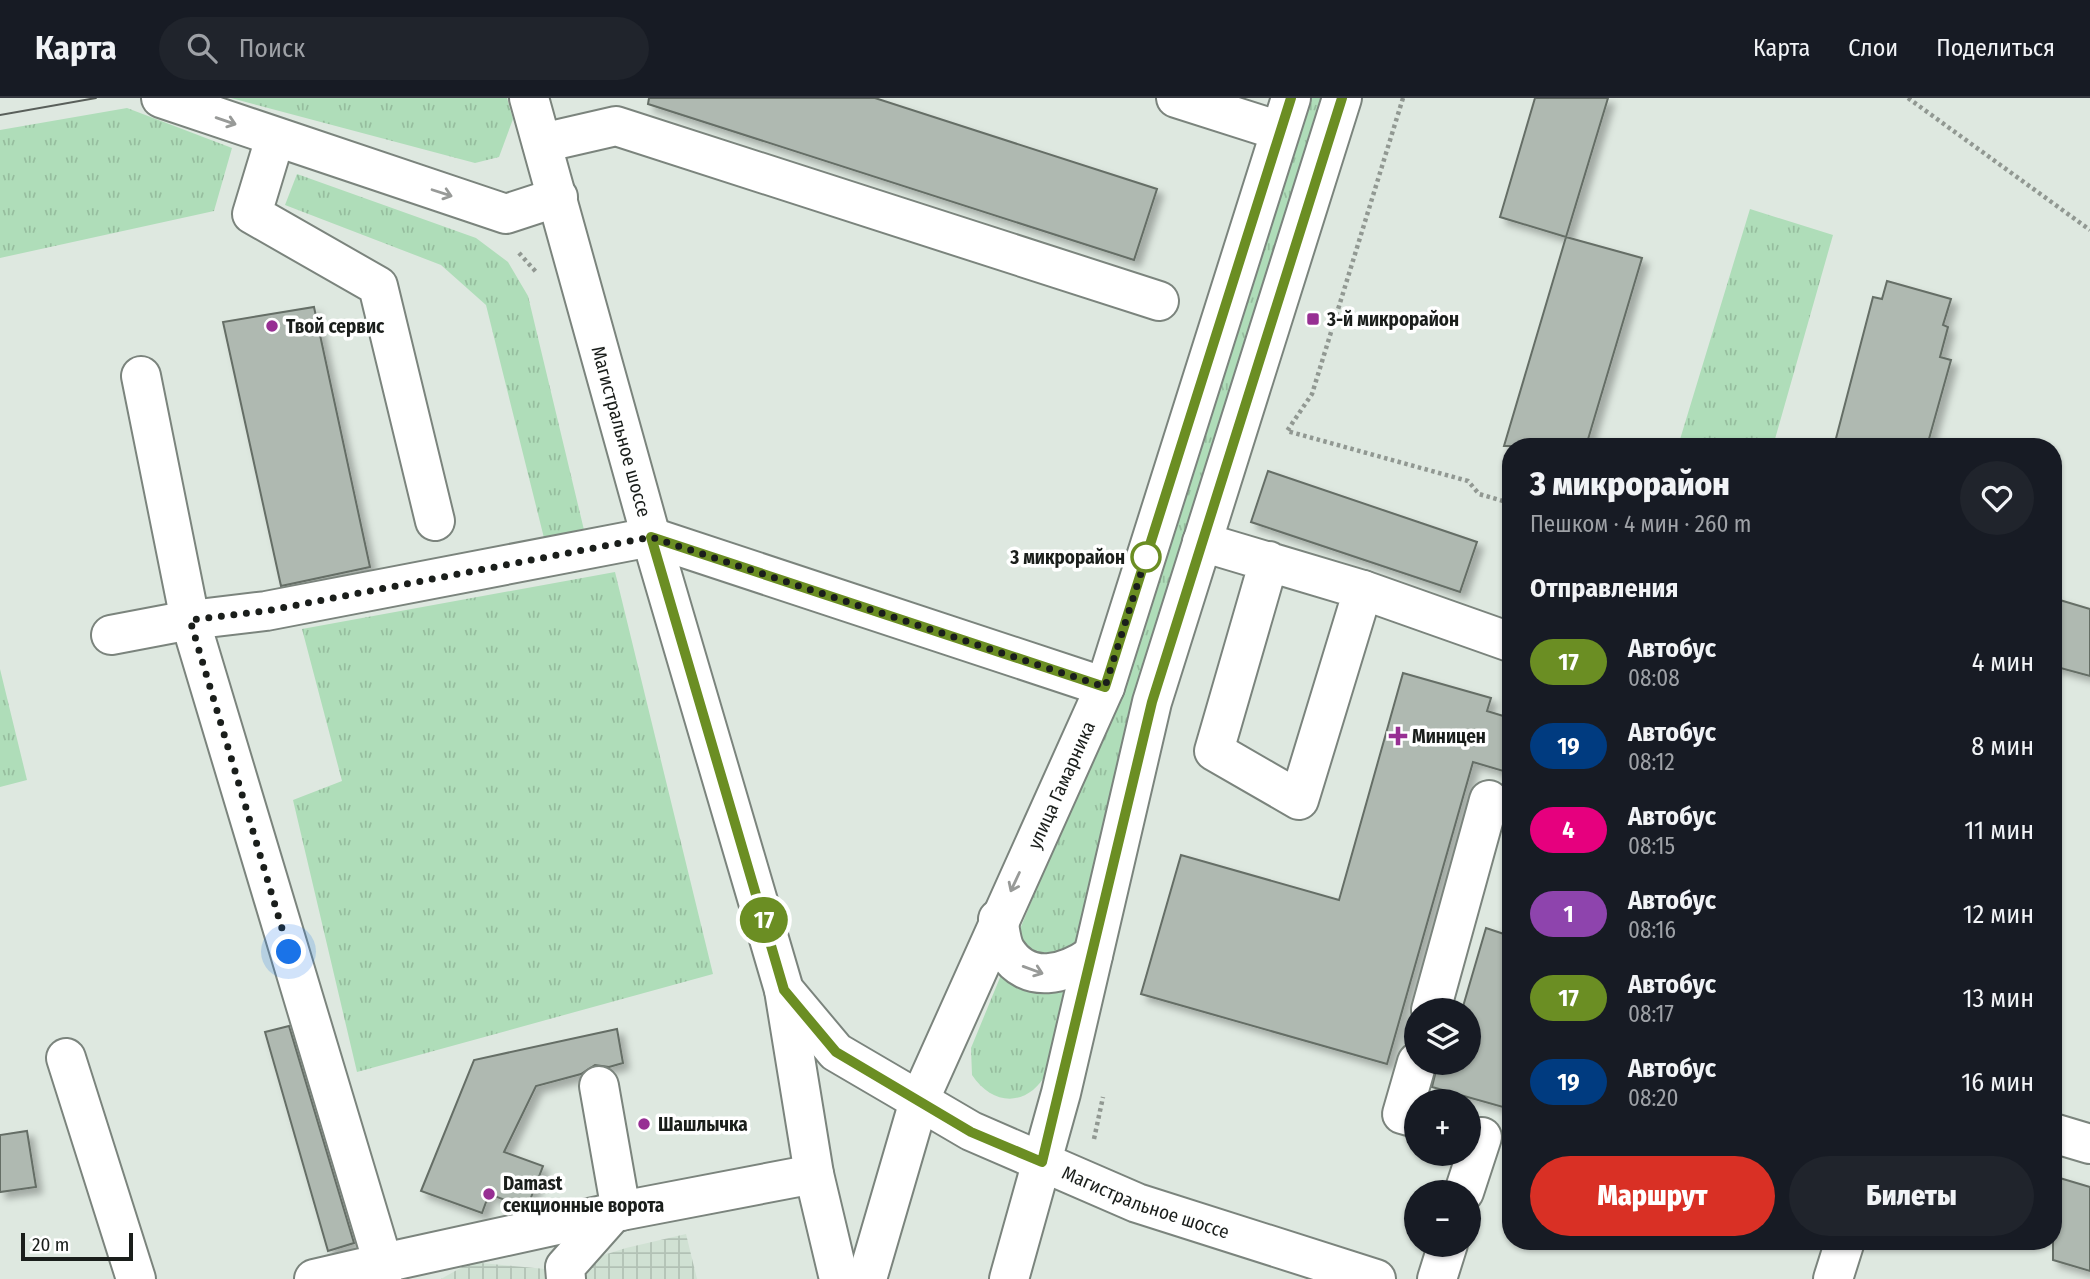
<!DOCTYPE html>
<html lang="ru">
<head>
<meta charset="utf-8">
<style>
	body { margin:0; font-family:"Fira Sans Condensed",sans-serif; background:#20242c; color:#f1f3f6; height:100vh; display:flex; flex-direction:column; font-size:26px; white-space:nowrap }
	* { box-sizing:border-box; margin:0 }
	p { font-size:23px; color:#9ea1a6 }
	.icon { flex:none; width:38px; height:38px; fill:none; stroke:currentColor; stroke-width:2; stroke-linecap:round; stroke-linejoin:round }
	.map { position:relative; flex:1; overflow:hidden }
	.drawer { position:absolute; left:1502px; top:340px; width:560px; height:812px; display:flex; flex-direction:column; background:#171b24; border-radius:28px; box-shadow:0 2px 5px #0004 }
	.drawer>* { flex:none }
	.badge { padding:0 14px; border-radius:23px; font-size:24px; line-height:46px }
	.controls { position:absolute; left:1404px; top:900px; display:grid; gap:14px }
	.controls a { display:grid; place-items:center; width:77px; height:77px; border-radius:50%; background:#171b24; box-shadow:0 2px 5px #0004; font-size:35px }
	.scale { position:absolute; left:21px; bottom:18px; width:112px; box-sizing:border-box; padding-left:7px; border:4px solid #1a1e1b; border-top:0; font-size:19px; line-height:24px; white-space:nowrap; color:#1a1e1b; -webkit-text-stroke:5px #fff; paint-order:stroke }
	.you { position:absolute; width:35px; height:35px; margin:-18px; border:5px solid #fff; border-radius:50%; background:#1a73e8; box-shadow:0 0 0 10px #1a73e833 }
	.map>.badge { position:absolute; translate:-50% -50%; box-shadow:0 0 0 4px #fff }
	h2 { padding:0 28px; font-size:26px; line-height:63px }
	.round { display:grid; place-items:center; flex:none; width:74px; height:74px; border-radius:37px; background:#20242c }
	.summary { display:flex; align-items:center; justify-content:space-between; height:119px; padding:0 28px }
	h1 { font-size:33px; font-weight:800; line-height:52px }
	.cta { display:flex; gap:14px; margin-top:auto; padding:14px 28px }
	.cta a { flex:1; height:80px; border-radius:42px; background:#d93025; color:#fff; font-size:28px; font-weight:800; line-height:80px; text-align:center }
	.cta a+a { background:#20242c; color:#f1f3f6 }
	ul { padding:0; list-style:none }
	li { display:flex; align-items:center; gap:21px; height:84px; padding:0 28px }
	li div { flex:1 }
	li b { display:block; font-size:26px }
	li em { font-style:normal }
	li .badge { min-width:77px; font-weight:700; text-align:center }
	header { display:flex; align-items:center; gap:42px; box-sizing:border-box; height:98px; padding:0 35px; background:#171b24; border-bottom:2px solid #363941 }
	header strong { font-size:33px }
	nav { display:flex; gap:38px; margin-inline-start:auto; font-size:24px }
	.search { width:490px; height:63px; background:#20242c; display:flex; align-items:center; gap:18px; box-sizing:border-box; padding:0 24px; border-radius:38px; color:#9ea1a6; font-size:26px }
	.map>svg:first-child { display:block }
	.industrial { fill:url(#industrial-grid) }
	.grass { fill:url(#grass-tufts) }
	.building { fill:#afb9b1; stroke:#656e66; stroke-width:2; filter:url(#shadow) }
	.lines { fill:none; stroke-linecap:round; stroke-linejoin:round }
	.minor-casing { stroke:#7b847d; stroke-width:42 }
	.major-casing { stroke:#7b847d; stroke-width:42 }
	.path { stroke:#919892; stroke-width:4.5; stroke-dasharray:3.5 3.5; stroke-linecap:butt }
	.minor { stroke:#fff; stroke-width:38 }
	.major { stroke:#fff; stroke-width:38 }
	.tram { stroke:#595f5a; stroke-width:2 }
	.oneway { stroke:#989a98 }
	.line-casing { stroke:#fff; stroke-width:16 }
	.line { stroke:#6b8e23; stroke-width:10 }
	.walk { stroke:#1a1e1b; stroke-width:7; stroke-dasharray:0 12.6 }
	.poi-dot { fill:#972f93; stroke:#fff; stroke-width:2.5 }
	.stop-dot { fill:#fff; stroke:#6b8e23; stroke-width:3.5 }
	.labels { text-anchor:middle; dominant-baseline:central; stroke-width:7; stroke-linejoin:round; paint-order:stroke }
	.poi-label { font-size:19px; font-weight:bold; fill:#1a1e1b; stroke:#fff; text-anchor:start }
	.street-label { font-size:19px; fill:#1a1e1b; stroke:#fff }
	.stop-label { font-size:19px; font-weight:bold; fill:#1a1e1b; stroke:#fff; text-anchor:end }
</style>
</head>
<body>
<header>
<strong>Карта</strong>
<div class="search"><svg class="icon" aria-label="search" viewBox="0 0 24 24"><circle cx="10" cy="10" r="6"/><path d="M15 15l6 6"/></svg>Поиск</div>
<nav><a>Карта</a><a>Слои</a><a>Поделиться</a></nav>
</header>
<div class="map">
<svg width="2090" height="1181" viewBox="0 0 2090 1181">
	<defs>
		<pattern id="industrial-grid" width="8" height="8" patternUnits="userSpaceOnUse" patternTransform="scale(1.75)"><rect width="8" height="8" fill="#d0e1d3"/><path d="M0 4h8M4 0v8" fill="none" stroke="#b2c1b5"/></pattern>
		<pattern id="grass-tufts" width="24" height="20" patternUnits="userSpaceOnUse" patternTransform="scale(1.75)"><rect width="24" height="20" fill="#afddb9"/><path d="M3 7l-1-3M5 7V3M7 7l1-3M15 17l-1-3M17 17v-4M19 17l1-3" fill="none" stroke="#96bd9e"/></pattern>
		<filter id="shadow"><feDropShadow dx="6" dy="6" stdDeviation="3.5" flood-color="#0004"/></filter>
	</defs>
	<rect width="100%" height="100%" fill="#dee8e0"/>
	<!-- industrial -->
	<path class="industrial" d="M686 1136 697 1181H441L471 1164 556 1172 626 1150Z"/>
	<!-- grass -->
	<path class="grass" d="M231 0H507L513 21 499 59 475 65Z
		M1305 0H1327L1047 974C1029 1009 993 1009 972 977L971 950 1118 593Z
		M127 10 232 50 214 113 0 160V32Z
		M297 76 476 140 508 164 528 198 584 432 544 440 486 207 441 167 285 107Z
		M1750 111 1833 137 1773 348H1678Z
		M615 474 713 876 357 974 293 702 342 683 302 531Z
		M0 571 27 682 0 689Z"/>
	<!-- building -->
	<path class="building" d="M649 0H875L1157 91 1134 162 648 6Z
		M1535 0H1608L1566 139 1500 119Z
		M1566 139 1642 160 1586 348H1504Z
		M1887 183 1951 201 1943 227 1948 229 1940 259 1951 262 1927 348H1834L1873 199 1882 201Z
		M314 209 370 469 281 488 223 224Z
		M1268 373 1477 444 1460 494 1251 424Z
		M2053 500 2090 511V578L2053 568Z
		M1403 575 1491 600 1487 613 1510 620V675L1473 664 1387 966 1141 896 1181 757 1339 802Z
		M1486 830 1510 838V1011L1432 989 1438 964H1468V912H1462Z
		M289 928 354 1145 328 1153 265 934Z
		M617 931 623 965 609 969 595 967 581 976 536 988 504 1054 543 1068 527 1110 489 1096 482 1115 421 1093 474 962Z
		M27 1033 36 1089 0 1094V1037Z
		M2053 1078 2090 1089V1173L2053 1162Z"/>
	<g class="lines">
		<!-- minor casing -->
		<g class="minor-casing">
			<g id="minor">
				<path d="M1176 0 1280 33"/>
				<path d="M275 40 252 116 378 188 435 423"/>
				<path d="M542 45 616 28 1159 203"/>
				<path d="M141 278 190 522 383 1165 314 1181"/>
				<path d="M1202 444 1363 492 1299 702 1214 653 1269 463"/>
				<path d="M1363 492 1510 544"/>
				<path d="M111 537 190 522 266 513 651 439 1105 589"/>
				<path d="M998 821C1000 830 1001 845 1006 853 1028 888 1066 876 1093 857"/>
				<path d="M784 892 814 1076 839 1181"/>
				<path d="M1431 912 1489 702"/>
				<path d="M66 960 136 1181"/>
				<path d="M599 988 621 1113"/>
				<path d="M1416 1020 1402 1016 1417 964"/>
				<path d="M2053 1035 2090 1046"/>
				<path d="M1464 1094 1482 1039"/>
				<path d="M382 1181 383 1165 621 1113 814 1076"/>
				<path d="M566 1181 565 1169 612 1116"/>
				<path id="s1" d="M867 1181 919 1003 1105 589 1291 0"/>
				<path d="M1009 1181 1061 995 1152 604 1342 0"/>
				<path d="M1437 1181 1448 1146"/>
				<path d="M1833 1181 1845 1143"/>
			</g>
		</g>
		<!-- major casing -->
		<g class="major-casing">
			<g id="major">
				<path d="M161 0 506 116 558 99"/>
				<path id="s2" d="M529 0 651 439 784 892 836 954 971 1033 1137 1105 1376 1181"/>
			</g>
		</g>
		<!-- path -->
		<path class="path" d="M1403 0 1312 296 1287 333 1468 383 1479 396 1510 405
			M1908 0 2090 132
			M519 155 537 175
			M1094 1041 1103 999"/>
		<!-- minor -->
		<use href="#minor" class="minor"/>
		<!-- major -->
		<use href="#major" class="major"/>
		<!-- tram -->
		<path class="tram" d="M0 17 96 0"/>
	</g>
	<!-- one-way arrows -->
	<defs><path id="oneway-shaft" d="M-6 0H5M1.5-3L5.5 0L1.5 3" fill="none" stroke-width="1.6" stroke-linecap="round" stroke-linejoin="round" transform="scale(1.75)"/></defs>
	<g class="oneway">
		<use href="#oneway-shaft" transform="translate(226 23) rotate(19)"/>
		<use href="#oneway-shaft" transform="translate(442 95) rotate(18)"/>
		<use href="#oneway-shaft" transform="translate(1015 784) rotate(115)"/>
		<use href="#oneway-shaft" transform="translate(1033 872) rotate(20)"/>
	</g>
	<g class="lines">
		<!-- line casing -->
		<g class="line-casing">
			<path id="line" d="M1291 0 1105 589 651 439 784 892 836 954 971 1034 1042 1064 1152 604 1342 0"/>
		</g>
		<!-- line -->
		<use href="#line" class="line"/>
		<!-- walk -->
		<path class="walk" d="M289 854 190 522 266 513 651 439 1105 589 1147 456 1146 459"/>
	</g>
	<!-- markers -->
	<g class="poi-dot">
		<rect x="1306" y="214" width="14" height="14" rx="3.5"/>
		<circle cx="272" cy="228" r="7"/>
		<path d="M1394.5 627.5h7v7h7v7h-7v7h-7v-7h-7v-7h7z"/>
		<circle cx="644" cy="1026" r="7"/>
		<circle cx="489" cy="1096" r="7"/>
	</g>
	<circle class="stop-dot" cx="1146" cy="459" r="14"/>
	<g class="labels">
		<!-- poi labels -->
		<g class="poi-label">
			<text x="1327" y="221">3-й микрорайон</text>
			<text x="286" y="228">Твой сервис</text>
			<text x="1412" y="638">Миницен</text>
			<text x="658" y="1026">Шашлычка</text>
			<text x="503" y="1085">Damast<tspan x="503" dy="22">секционные ворота</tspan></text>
		</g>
		<!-- street labels -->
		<g class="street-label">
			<text stroke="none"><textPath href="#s2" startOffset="346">Магистральное шоссе</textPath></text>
			<text stroke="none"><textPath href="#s1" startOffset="532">улица Гамарника</textPath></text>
			<text stroke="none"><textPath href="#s2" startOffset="1354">Магистральное шоссе</textPath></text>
		</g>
		<!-- stop labels -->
		<g class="stop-label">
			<text x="1125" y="459">3 микрорайон</text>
		</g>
	</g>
</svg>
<div class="controls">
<a><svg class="icon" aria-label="layers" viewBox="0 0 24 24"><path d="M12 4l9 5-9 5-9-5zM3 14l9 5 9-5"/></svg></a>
<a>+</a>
<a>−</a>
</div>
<div class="scale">20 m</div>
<div class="you" style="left:289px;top:854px"></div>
<b class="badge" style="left:764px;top:822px;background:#6b8e23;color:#fff">17</b>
<section class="drawer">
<div class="summary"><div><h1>3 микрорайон</h1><p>Пешком · 4 мин · 260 m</p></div><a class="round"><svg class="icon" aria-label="heart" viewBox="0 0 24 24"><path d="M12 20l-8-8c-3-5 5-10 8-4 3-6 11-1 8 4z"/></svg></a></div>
<h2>Отправления</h2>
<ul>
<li><span class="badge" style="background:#6b8e23;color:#fff">17</span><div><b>Автобус</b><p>08:08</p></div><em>4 мин</em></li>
<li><span class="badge" style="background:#003b80;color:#fff">19</span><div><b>Автобус</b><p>08:12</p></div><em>8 мин</em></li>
<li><span class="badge" style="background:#e6007e;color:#fff">4</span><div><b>Автобус</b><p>08:15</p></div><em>11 мин</em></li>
<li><span class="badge" style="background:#8e44ad;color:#fff">1</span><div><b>Автобус</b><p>08:16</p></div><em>12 мин</em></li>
<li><span class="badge" style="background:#6b8e23;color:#fff">17</span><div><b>Автобус</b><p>08:17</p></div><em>13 мин</em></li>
<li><span class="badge" style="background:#003b80;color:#fff">19</span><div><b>Автобус</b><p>08:20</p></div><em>16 мин</em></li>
</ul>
<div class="cta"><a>Маршрут</a><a>Билеты</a></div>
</section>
</div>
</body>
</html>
